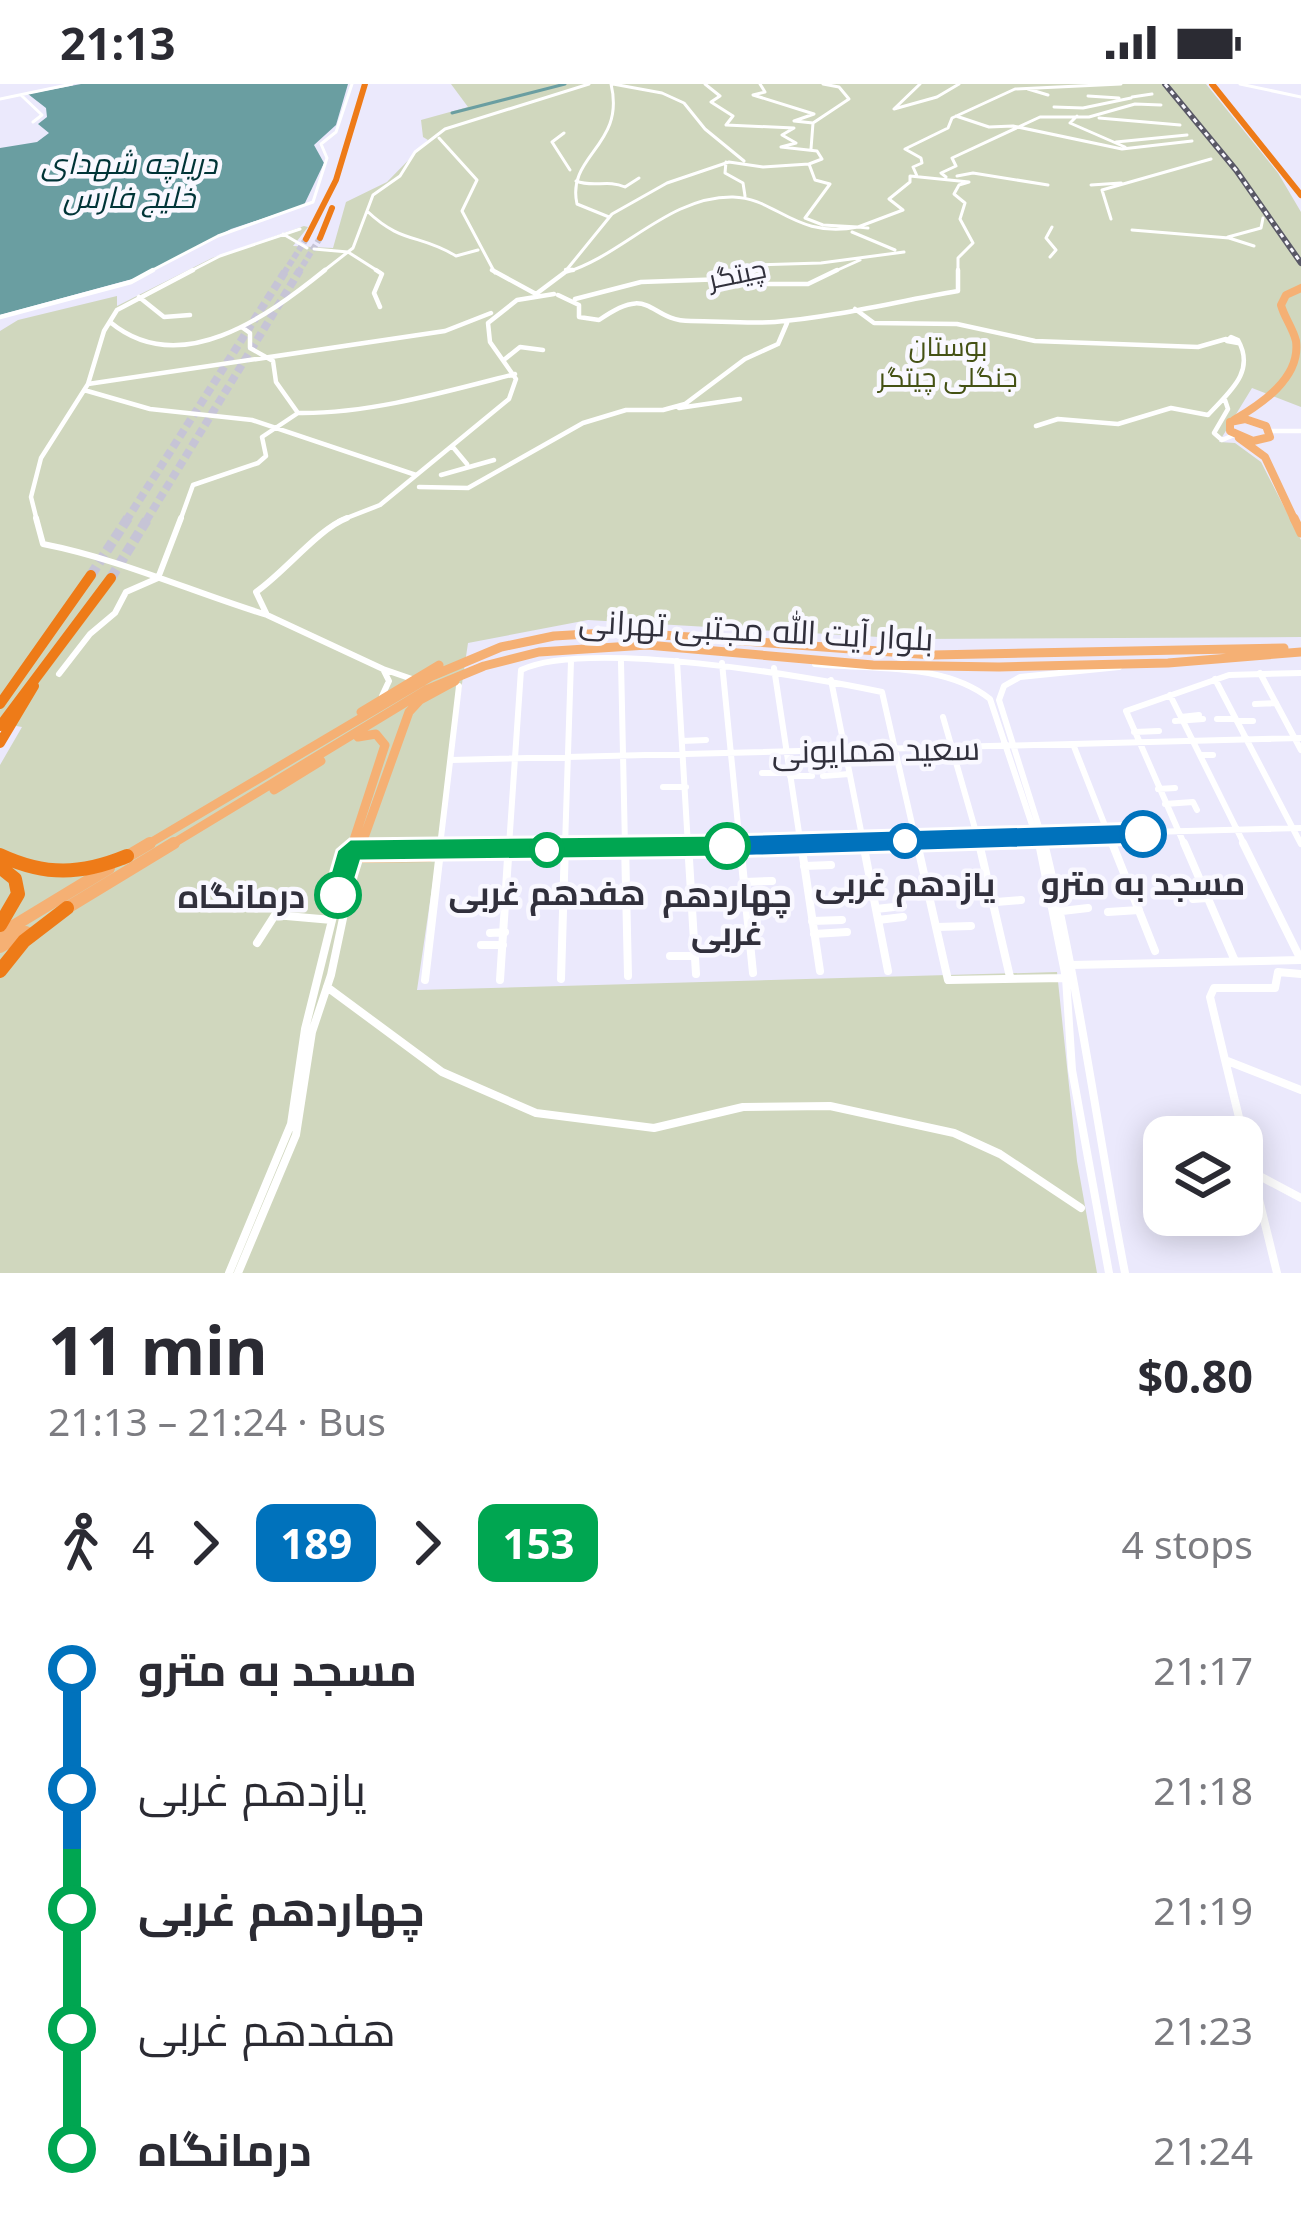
<!DOCTYPE html>
<html lang="en">
<head>
<meta charset="utf-8">
<style>
	body { margin:0; font-family:"Noto Sans",Cairo,sans-serif; background:#f2f2f3; color:#2b2b33; height:100vh; display:flex; flex-direction:column; font-size:45px; white-space:nowrap }
	* { box-sizing:border-box; margin:0 }
	p { font-size:39px; color:#7c7c81 }
	.icon { flex:none; width:66px; height:66px; fill:none; stroke:currentColor; stroke-width:2; stroke-linecap:round; stroke-linejoin:round }
	.map { position:relative; height:1189px; overflow:hidden }
	.details { display:flex; flex-direction:column; background:#fff; flex:1 }
	.details>* { flex:none }
	.badge { padding:0 24px; border-radius:18px; font-size:42px; line-height:78px }
	.fabs { position:absolute; left:1143px; top:1032px; display:grid; gap:24px }
	.fabs a { display:grid; place-items:center; width:120px; height:120px; border-radius:24px; background:#fff; box-shadow:0 6px 30px #0003; font-size:60px }
	.map>.badge { position:absolute; translate:-50% -50%; box-shadow:0 0 0 6px #fff }
	.legs { display:flex; align-items:center; gap:18px; height:132px; padding:0 48px; font-size:39px }
	.legs p { margin-inline-start:auto }
	.overview { display:flex; align-items:center; justify-content:space-between; height:204px; padding:0 48px }
	h1 { font-size:66px; font-weight:700; line-height:90px }
	ul { padding:0 48px; list-style:none }
	li { display:flex; align-items:center; gap:42px; height:120px; font-size:45px }
	li i { display:grid; place-items:center; width:18px; height:100%; margin:0 15px; background:currentColor }
	li i::after { content:''; width:30px; height:30px; margin:-15px; border:9px solid; border-radius:50%; background:#fff }
	li p { margin-inline-start:auto }
	li:first-child i { background:linear-gradient(#0000 50%,currentColor 0) }
	li:last-child i { background:linear-gradient(currentColor 50%,#0000 0) }
	.status { display:flex; justify-content:space-between; align-items:center; height:84px; padding:0 60px; background:#fff; direction:ltr }
	.status svg { height:33px; fill:currentColor }
	.map>svg:first-child { display:block }
	.green { fill:#d0d7be }
	.water { fill:#6a9ea1 }
	.lines { fill:none; stroke-linecap:round; stroke-linejoin:round }
	.stream { stroke:#6a9ea1; stroke-width:3 }
	.highway-tunnel-far2 { stroke:#c6c4d6; stroke-width:6; stroke-dasharray:6 3; stroke-linecap:butt }
	.highway-tunnel-far1 { stroke:#c6c4d6; stroke-width:8; stroke-dasharray:8 4.5; stroke-linecap:butt }
	.highway-tunnel { stroke:#c6c4d6; stroke-width:10; stroke-dasharray:10 4.5; stroke-linecap:butt }
	.minor-far3 { stroke:#fff; stroke-width:3 }
	.minor-far2 { stroke:#fff; stroke-width:4.5 }
	.minor-far1 { stroke:#fff; stroke-width:6 }
	.minor { stroke:#fff; stroke-width:8 }
	.major-far2 { stroke:#f5b074; stroke-width:8 }
	.major-far1 { stroke:#f5b074; stroke-width:9 }
	.major { stroke:#f5b074; stroke-width:12 }
	.highway-far2 { stroke:#ee7b18; stroke-width:6 }
	.highway-far1 { stroke:#ee7b18; stroke-width:10 }
	.highway { stroke:#ee7b18; stroke-width:14 }
	.rail-casing { stroke:#595866; stroke-width:6 }
	.rail { stroke:#f9f8ff; stroke-width:3; stroke-dasharray:4.5; stroke-linecap:butt }
	.line-1 { fill:#0072bc; stroke:#fff; stroke-width:3 }
	.line-2 { fill:#00a651; stroke:#fff; stroke-width:3 }
	.stop-1-dot { fill:#fff; stroke:#0072bc; stroke-width:6 }
	.stop-2-dot { fill:#fff; stroke:#00a651; stroke-width:6 }
	.labels { text-anchor:middle; dominant-baseline:central; stroke-width:9; stroke-linejoin:round; paint-order:stroke }
	.far-street-label { font-size:27px; fill:#31303c; stroke:#f9f8ff }
	.far-park-label { font-size:27px; fill:#445114; stroke:#f9f8ff }
	.far-water-label { font-size:30px; font-style:italic; fill:#003437; stroke:#f9f8ff }
	.street-label { font-size:33px; fill:#31303c; stroke:#f9f8ff }
	.stop-label { font-size:33px; font-weight:bold; fill:#31303c; stroke:#f9f8ff }
</style>
</head>
<body>
<div class="status"><b>21:13</b><svg viewBox="0 0 49 12"><path d="M0 12V9h3v3zM5 12V6h3v6zM10 12V3h3v9zM15 12V0h3v12zM26 1h20v11H26zM47 4h2v5h-2z"/></svg></div>
<div class="map">
<svg width="1301" height="1189" viewBox="0 0 1301 1189">
	<rect width="100%" height="100%" fill="#ebe9fc"/>
	<!-- green -->
	<path class="green" d="M451 0H1206L1278 89 1301 128V323L1252 304 1219 358 1235 359 1261 378 1301 456V553L914 555 588 536 468 559 417 906 1057 888 1077 1077 1097 1189H0V681L22 643 0 639V247L18 236 117 212V222L212 174 304 142 308 143 293 162 333 164 346 118 387 98 428 56 423 53 421 36 468 23Z"/>
	<!-- water -->
	<path class="water" d="M81 0H348L336 41 314 61 324 79 304 121 231 145 136 194 0 231V64L37 58 49 49 38 40 47 33 46 24 28 10Z"/>
	<g class="lines">
		<!-- stream -->
		<path class="stream" d="M452 29 565 0"/>
		<!-- highway-tunnel-far2 -->
		<path class="highway-tunnel-far2" d="M284 189 306 155
			M298 189 320 154"/>
		<!-- highway-tunnel-far1 -->
		<path class="highway-tunnel-far1" d="M126 437 286 186
			M146 437 300 186"/>
		<!-- highway-tunnel -->
		<path class="highway-tunnel" d="M91 491 128 434
			M111 494 148 434"/>
		<!-- minor-far3 -->
		<path class="minor-far3" d="M613 0 662 9 684 19 705 45 744 77
			M705 0 720 12 711 18 733 32 726 41 794 44 782 51 796 59 781 63 817 67 822 75 809 80
			M760 0 765 8 753 11 814 30 794 37 813 39
			M920 0 894 25 937 13 959 0
			M1240 0 1301 13
			M1028 5 1048 11
			M22 12 42 31 33 38
			M1088 12 1119 14
			M1132 13 1152 10
			M0 15 72 0
			M1054 23 1083 24 1131 14
			M956 32 989 43 1013 42 1122 65 1192 57
			M1077 32 1070 39 1125 63
			M1099 34 1180 41
			M564 49 552 58 570 86
			M439 54 477 96 462 127 495 189
			M1116 58 1187 51
			M811 65 813 39 849 15 839 3 823 0
			M726 78 725 89 743 99 745 112
			M729 78 763 83 809 80 815 96 830 100 805 134 823 141 858 143C794 155 777 114 733 113 668 112 623 172 564 189L612 130 667 99Z
			M917 92 913 83 922 79 921 74 905 65 948 44 952 34 1015 5 1121 0
			M957 92 973 89 1048 101
			M946 93 941 89 956 82 952 74 1040 33H1089L1135 20 1161 21
			M576 97C594 104 607 95 625 103L639 94
			M1091 101 1121 99
			M367 127C403 161 418 149 456 172L478 166
			M609 133 577 120C566 71 626 62 611 0
			M1111 135 1102 106 1211 75
			M858 143 868 144
			M858 143 903 126 889 115 910 98V92L969 98 959 101 954 110 965 119 960 135 973 159 958 174V189
			M1132 146 1229 154 1254 162
			M852 148 895 166
			M283 150 307 164
			M1228 153 1261 144 1263 134
			M314 165 348 168 381 189
			M1050 173 1056 166 1046 154 1052 143
			M147 189 218 152 313 118 327 74 321 60 336 48 352 0
			M187 189 220 172 300 145
			M321 189 353 164 373 111 400 92 415 68 445 45 589 0
			M737 189 754 181 821 179 904 168
			M831 189 860 176"/>
		<!-- minor-far2 -->
		<path class="minor-far2" d="M376 186 382 190 374 209 380 223
			M492 186 536 210 564 189
			M566 186H573
			M762 200H808L837 186
			M558 211 579 221V233L599 236C653 198 647 237 691 237 718 237 747 240 775 238 836 233 898 217 958 207V186
			M139 213 164 233 190 231
			M575 215 641 198 726 195 743 186
			M855 225 874 239 957 240 1035 257 1198 263 1226 255
			M0 233 131 198 153 186
			M110 238C180 296 267 233 325 186
			M1231 253 1238 256V259L1227 257Z
			M505 275 520 263 543 266
			M88 300 445 247 491 229
			M84 306 150 325 252 336 416 391
			M1225 316 1228 325 1214 349 1222 356 1234 351
			M679 324 740 315
			M298 329C369 330 445 308 515 290
			M1036 342 1058 335 1118 340 1171 324 1208 331C1229 308 1256 288 1238 256
			M1271 347H1301
			M452 362 467 380
			M441 391 494 376
			M419 403 468 404 583 339 626 326H663L685 320 745 275 778 260 787 239
			M37 437 31 413 41 374 88 300 104 247 117 226 193 186
			M180 437 193 401 258 379 266 372 262 353 298 329 276 298 273 277 250 264V249L243 244
			M339 437 380 421 509 315 516 295 490 258 488 239 517 216 554 210"/>
		<!-- minor-far1 -->
		<path class="minor-far1" d="M36 434 43 460C120 475 192 508 267 531
			M347 434C318 445 285 488 256 508L267 531 383 585
			M677 577 688 762
			M621 578 625 762
			M722 579 740 762
			M815 580C871 586 944 578 990 615L1039 762
			M774 584 801 762
			M1260 589 1301 666
			M59 590 90 550 115 529 126 508 158 494 181 434
			M1215 595 1301 760
			M831 596 864 762
			M1170 611 1245 762
			M382 612 389 597 383 585 412 595
			M1255 620 1276 619
			M943 633 980 762
			M1181 633 1199 631
			M1217 635H1235
			M1175 637 1203 635
			M1237 637H1253
			M1134 648 1159 647
			M682 657 706 656
			M1073 660 1113 762
			M1200 671H1213
			M451 676 1301 654
			M762 689H789
			M790 692H812
			M823 692 849 690
			M663 703H686
			M1158 705 1175 704
			M1165 720 1193 718 1197 726
			M440 762 459 602
			M509 762 521 586C586 555 808 592 882 608L917 762
			M565 762 571 577
			M620 762 1301 744
			M1045 762 999 616 1004 602 1020 593 1119 583
			M1185 762 1126 627 1229 591 1301 589"/>
		<!-- minor -->
		<path class="minor" d="M625 759 628 892
			M688 759 696 890
			M740 759 753 889
			M801 759 820 887
			M863 759 888 887
			M917 759 948 896 1066 894
			M979 759 1010 893
			M1039 759 1066 894 1072 986 1109 1189
			M1044 759C1079 901 1097 1046 1125 1189
			M1112 759 1155 867
			M1184 759 1235 877
			M1243 759 1301 876
			M439 767 733 759
			M804 782 831 781
			M745 798 772 797
			M928 803H949
			M1188 808 1204 807
			M1193 815 1207 814
			M996 818 1021 816
			M747 825 773 823
			M876 825 903 822
			M1062 827 1088 824
			M1108 828 1139 826
			M878 836 903 833
			M812 837 842 836
			M937 843 971 842
			M490 849 505 848
			M814 850 847 848
			M257 859 275 831 332 836
			M481 861H503
			M670 872H695
			M1071 881 1301 876
			M561 895 565 759
			M425 896 441 759
			M500 896 509 759
			M327 903 442 988 536 1029 654 1044 743 1023 830 1022 954 1049 1000 1070 1081 1124
			M1225 976 1210 913 1214 904H1275L1278 888 1301 890
			M1252 1088 1301 1114
			M229 1189 291 1040 305 945 347 776
			M238 1189 296 1051 312 948 331 891 356 773
			M1277 1189 1225 976 1301 1006"/>
		<!-- major-far2 -->
		<path class="major-far2" d="M1245 335 1266 342 1270 353 1253 357 1230 347V338Z
			M1234 336C1261 320 1301 294 1296 257 1293 244 1284 233 1281 221L1286 211 1301 204
			M1239 354 1265 373 1295 437"/>
		<!-- major-far1 -->
		<path class="major-far1" d="M1294 434 1301 449
			M361 628 439 581
			M274 706 321 677
			M145 762 432 592 501 563 554 552 622 548 932 571 1284 564
			M169 762 426 606 484 582 539 568 647 561 873 581 999 583 1168 579 1301 568
			M352 762 385 661 376 650 358 653
			M361 762 409 628 420 616 455 597"/>
		<!-- major -->
		<path class="major" d="M353 759 348 773 429 772 439 767
			M356 766H405
			M357 773 362 759
			M123 775 150 759
			M67 824 174 759
			M0 850 109 784
			M0 863 26 848"/>
		<!-- highway-far2 -->
		<path class="highway-far2" d="M1212 0 1301 111
			M320 154 332 124
			M306 155 336 96 365 0"/>
		<!-- highway-far1 -->
		<path class="highway-far1" d="M0 620 91 491
			M0 642 111 494
			M0 659 34 602"/>
		<!-- highway -->
		<path class="highway" d="M0 771C45 792 81 791 127 772
			M0 783 15 795 18 810 0 841
			M0 887 24 857 67 824"/>
		<!-- rail casing -->
		<g class="rail-casing">
			<path id="rail" d="M1165 0 1236 86 1301 179"/>
		</g>
		<!-- rail -->
		<use href="#rail" class="rail"/>
	</g>
	<!-- line-1 -->
	<path class="line-1" d="M1143 739 1156 750 1143 760 727 773 713 762 727 751Z"/>
	<!-- line-2 -->
	<path class="line-2" d="M727 751 740 762 727 773 361 777 348 819H328L324 811 337 766 350 755Z"/>
	<!-- markers -->
	<g class="stop-1-dot">
		<circle cx="1143" cy="750" r="21"/>
		<circle cx="905" cy="757" r="15"/>
	</g>
	<g class="stop-2-dot">
		<circle cx="727" cy="762" r="21"/>
		<circle cx="547" cy="766" r="15"/>
		<circle cx="338" cy="811" r="21"/>
	</g>
	<g class="labels">
		<!-- far-street labels -->
		<g class="far-street-label">
			<text transform="translate(737 189) rotate(-12)">چیتگر</text>
		</g>
		<!-- far-park labels -->
		<g class="far-park-label">
			<text x="948" y="261">بوستان<tspan x="948" dy="31">جنگلی چیتگر</tspan></text>
		</g>
		<!-- far-water labels -->
		<g class="far-water-label">
			<text x="129" y="78">دریاچه شهدای<tspan x="129" dy="34">خلیج فارس</tspan></text>
		</g>
		<!-- street labels -->
		<g class="street-label">
			<text transform="translate(756 545) rotate(3)">بلوار آیت الله مجتبی تهرانی</text>
			<text transform="translate(876 665) rotate(-1)">سعید همایونی</text>
		</g>
		<!-- stop labels -->
		<g class="stop-label">
			<text x="1143" y="798">مسجد به مترو</text>
			<text x="905" y="799">یازدهم غربی</text>
			<text x="547" y="808">هفدهم غربی</text>
			<text x="727" y="810">چهاردهم<tspan x="727" dy="38">غربی</tspan></text>
			<text x="305" y="811" text-anchor="end">درمانگاه</text>
		</g>
	</g>
</svg>
<div class="fabs">
<a><svg class="icon" aria-label="layers" viewBox="0 0 24 24"><path d="M12 4l9 5-9 5-9-5zM3 14l9 5 9-5"/></svg></a>
</div>
</div>
<section class="details">
<div class="overview"><div><h1>11 min</h1><p>21:13 – 21:24 · Bus</p></div><b>$0.80</b></div>
<div class="legs"><svg class="icon" aria-label="walk" viewBox="0 0 24 24"><circle cx="13" cy="4" r="2"/><path d="M13 8l-2 6 4 7M11 14l-3 7M7 12l3-4h3l4 4"/></svg>4<svg class="icon" aria-label="forward" viewBox="0 0 24 24"><path d="M9 5l7 7-7 7"/></svg><b class="badge" style="background:#0072bc;color:#fff">189</b><svg class="icon" aria-label="forward" viewBox="0 0 24 24"><path d="M9 5l7 7-7 7"/></svg><b class="badge" style="background:#00a651;color:#fff">153</b><p>4 stops</p></div>
<ul>
<li><i style="color:#0072bc"></i><b>مسجد به مترو</b><p>21:17</p></li>
<li><i style="color:#0072bc"></i><span>یازدهم غربی</span><p>21:18</p></li>
<li><i style="color:#00a651"></i><b>چهاردهم غربی</b><p>21:19</p></li>
<li><i style="color:#00a651"></i><span>هفدهم غربی</span><p>21:23</p></li>
<li><i style="color:#00a651"></i><b>درمانگاه</b><p>21:24</p></li>
</ul>
</section>
</body>
</html>
